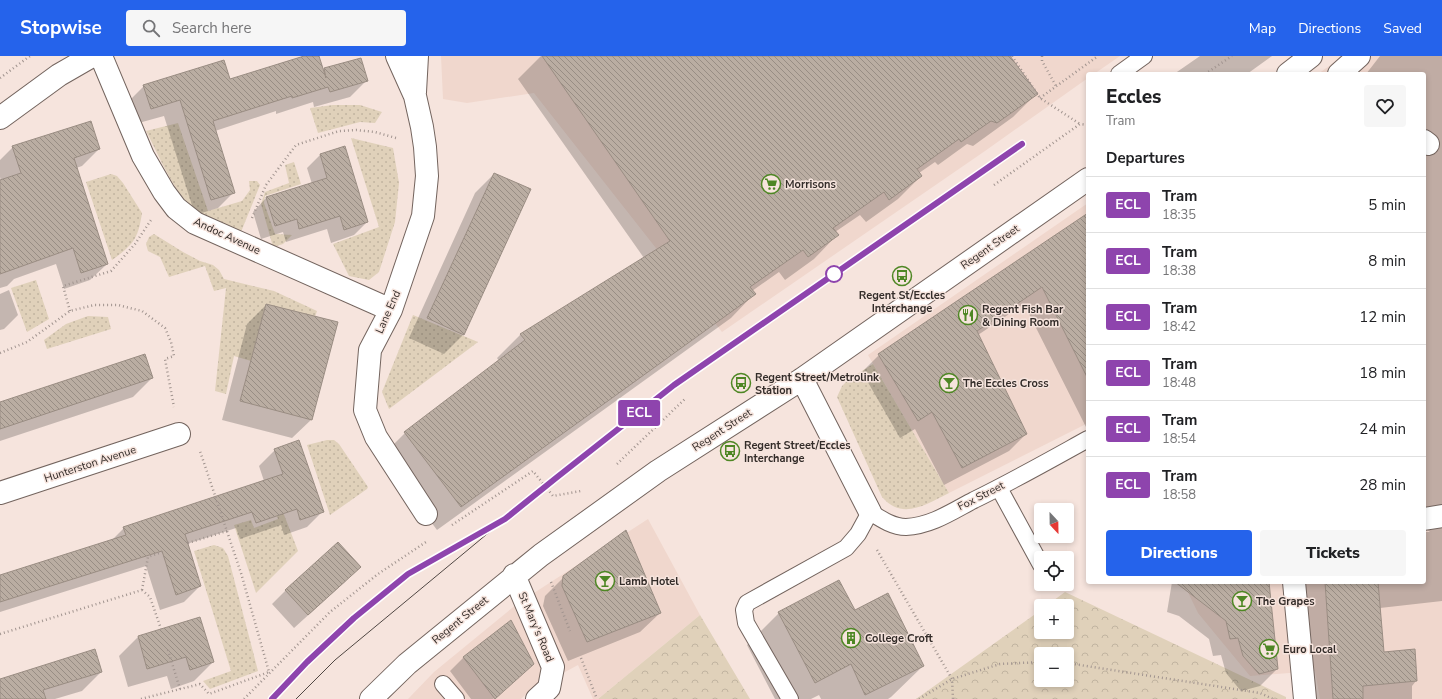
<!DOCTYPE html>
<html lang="en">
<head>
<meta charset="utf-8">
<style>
	body { margin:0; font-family:"Nunito Sans",sans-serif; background:#f6f6f6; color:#202124; height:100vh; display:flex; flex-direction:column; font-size:15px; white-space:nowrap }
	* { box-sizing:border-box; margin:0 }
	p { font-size:13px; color:#757577 }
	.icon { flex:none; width:22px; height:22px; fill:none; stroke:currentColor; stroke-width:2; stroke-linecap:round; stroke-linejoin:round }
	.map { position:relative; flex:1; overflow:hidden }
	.details { position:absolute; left:1086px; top:16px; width:340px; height:512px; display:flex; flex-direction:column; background:#fff; border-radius:4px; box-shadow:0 2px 6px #0003 }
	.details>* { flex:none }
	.badge { padding:0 8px; border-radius:3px; font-size:14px; line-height:26px }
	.needle { width:26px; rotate:158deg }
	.fabs { position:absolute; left:1034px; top:447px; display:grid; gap:8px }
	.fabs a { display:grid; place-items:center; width:40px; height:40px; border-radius:4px; background:#fff; box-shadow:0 2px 6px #0003; font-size:20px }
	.map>.badge { position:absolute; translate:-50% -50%; box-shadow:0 0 0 2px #fff }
	h2 { padding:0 20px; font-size:15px; line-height:36px }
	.round { display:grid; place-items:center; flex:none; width:42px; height:42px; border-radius:4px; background:#f6f6f6 }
	.head { display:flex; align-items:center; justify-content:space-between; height:68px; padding:0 20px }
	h1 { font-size:19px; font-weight:800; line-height:30px }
	.primary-button { display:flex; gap:8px; margin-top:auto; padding:8px 20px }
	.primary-button a { flex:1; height:46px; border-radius:4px; background:#2563eb; color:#fff; font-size:16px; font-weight:800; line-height:46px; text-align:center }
	.primary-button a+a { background:#f6f6f6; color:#202124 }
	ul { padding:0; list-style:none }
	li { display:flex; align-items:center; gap:12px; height:56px; padding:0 20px; border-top:1px solid #e0e0e0 }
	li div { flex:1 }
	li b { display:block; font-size:15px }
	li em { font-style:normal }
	li .badge { min-width:44px; font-weight:700; text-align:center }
	header { display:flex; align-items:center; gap:24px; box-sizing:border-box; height:56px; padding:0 20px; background:#2563eb; color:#fff }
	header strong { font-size:19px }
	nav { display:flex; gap:22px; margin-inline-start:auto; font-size:14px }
	.search { width:280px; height:36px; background:#f6f6f6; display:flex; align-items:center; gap:10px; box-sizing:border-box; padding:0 14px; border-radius:4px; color:#757577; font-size:15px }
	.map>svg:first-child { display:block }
	.built { fill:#f0d7cd }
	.forest { fill:url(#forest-crowns); fill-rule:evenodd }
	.garden { fill:url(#garden-dots) }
	.shadow { fill:#0003 }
	.building { fill:url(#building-back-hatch); stroke:#9a8d83 }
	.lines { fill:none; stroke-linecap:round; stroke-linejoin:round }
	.service-casing { stroke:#73645e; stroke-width:18 }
	.pedestrian-casing { stroke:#73645e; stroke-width:24 }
	.minor-casing { stroke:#73645e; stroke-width:24 }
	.path { stroke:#a1948f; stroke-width:2.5; stroke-dasharray:1 3; stroke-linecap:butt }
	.service { stroke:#fff; stroke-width:16 }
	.pedestrian { stroke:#fff; stroke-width:22 }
	.minor { stroke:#fff; stroke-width:22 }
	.tram { stroke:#504743; stroke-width:1 }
	.line-casing { stroke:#fff; stroke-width:9 }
	.line { stroke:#8e44ad; stroke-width:6 }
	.stop-dot { fill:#fff; stroke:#8e44ad; stroke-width:2 }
	.labels { text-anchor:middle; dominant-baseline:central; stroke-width:3; stroke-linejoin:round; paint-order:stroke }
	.poi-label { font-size:11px; font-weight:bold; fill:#332c29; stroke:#f6e4dd; text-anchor:start }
	.street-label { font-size:11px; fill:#332c29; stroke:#f6e4dd }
</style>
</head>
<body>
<header>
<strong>Stopwise</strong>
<div class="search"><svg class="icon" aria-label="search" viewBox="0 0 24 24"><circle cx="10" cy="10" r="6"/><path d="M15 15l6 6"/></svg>Search here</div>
<nav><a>Map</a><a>Directions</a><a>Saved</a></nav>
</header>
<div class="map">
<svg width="1442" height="643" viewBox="0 0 1442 643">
	<defs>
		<pattern id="forest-crowns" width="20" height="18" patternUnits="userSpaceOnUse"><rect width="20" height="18" fill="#e0d1ba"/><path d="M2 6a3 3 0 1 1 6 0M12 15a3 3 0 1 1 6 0" fill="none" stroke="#c1b4a0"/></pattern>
		<pattern id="garden-dots" width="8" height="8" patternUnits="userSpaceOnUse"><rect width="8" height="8" fill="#e0d1ba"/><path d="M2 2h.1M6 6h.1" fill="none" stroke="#c1b4a0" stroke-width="1.8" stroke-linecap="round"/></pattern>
		<pattern id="building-back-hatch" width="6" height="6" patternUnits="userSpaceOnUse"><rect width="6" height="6" fill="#baada2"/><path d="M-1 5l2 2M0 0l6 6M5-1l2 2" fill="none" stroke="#988d84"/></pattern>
	</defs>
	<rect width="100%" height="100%" fill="#f6e4dd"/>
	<!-- built -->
	<path class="built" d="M441 0H1120L1094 18H1088V22L985 95 722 276 534 37 467 47 443 43Z
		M1343 0H1442V643H1320L1315 615 1250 620 1198 557 1183 526H1424V18H1318Z
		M1088 147V367L949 437 868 299Z
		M648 463 700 559 598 643H593L578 609 528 636 521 643H408L434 616 517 548Z"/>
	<!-- forest -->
	<path class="forest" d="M1065 536 1286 641V643H916L1041 554V576H1067V550H1046ZM1041 598H1067V624H1041Z
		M700 559 750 643H598Z"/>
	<!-- garden -->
	<path class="garden" d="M333 49H360L382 56 375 67 360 66 318 77 310 52Z
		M178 67 208 155 242 145 250 134 249 125H257L260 129 241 176C229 171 214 168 204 161 175 142 162 105 146 75Z
		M351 82 393 92 399 127 395 166 379 216 369 224 349 220 333 188 379 171Z
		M294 106 301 128 265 140 264 147 275 178 292 179 283 188 273 191 261 148 265 136 289 127 285 109Z
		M111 118 117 120 123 127 142 157C138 183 134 188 112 204L86 126Z
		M154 178 183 196 200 205 213 209 219 214 224 223 274 235 317 255 315 261 266 248 251 305 234 300 226 338 215 335 226 232 214 235 205 210 169 221 160 201 148 195 146 188 149 181Z
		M36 224 49 263 27 276 11 232Z
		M413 259 478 286 389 353 382 336Z
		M88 260 108 261 111 273 47 293 44 284 66 268Z
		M873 308 949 437C926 448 903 465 882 441L837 341 842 330 849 323Z
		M327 384H334L339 388 368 431 367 433 330 459 307 389Z
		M283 456 298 495 256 537 234 469 251 464 254 472 278 463 276 457Z
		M214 489 223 492 228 500 258 615 210 633 203 625 231 615 194 495Z"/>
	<!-- shadow -->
	<path class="shadow" d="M308 0H318L323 15 325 13 366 25 350 41 314 51 313 46 276 58V55L215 75 234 136 218 152 195 159 164 60 135 68 128 46 144 30 230 24Z
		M541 0H1009L1036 38 1013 61 973 90 967 88 938 109 935 106 919 117 921 120 898 143 866 166 860 159 835 176 837 179 814 203 785 224 779 216 752 235 754 238 731 262 437 474 382 400 405 377 499 305 497 302 520 279 644 202 518 23Z
		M1200 0H1272L1247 18H1174Z
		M1380 0H1442V545L1380 552 1383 597 1416 625 1412 630V643H1309L1301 526H1424V476H1430L1424 471V18H1366Z
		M13 91 99 93 82 110 76 112 107 208 90 224 64 233 56 208 14 223 7 230 0 232V125H1L0 121V104Z
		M320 99 367 166 354 179 331 187 327 173 286 186 283 176 261 183 253 156 266 142 312 128 307 112Z
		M494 118 463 279 444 298 409 282 475 137Z
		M1088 157V370L1086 371 1024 248 978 279 1026 378 1009 395 944 429 915 373 900 382 862 316 879 299 1080 164Z
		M9 234 18 259 4 273 0 274V238Z
		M266 249 312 363 292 382 222 364 247 268Z
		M152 322 133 341 0 385V347Z
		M275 394 323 455 307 471 284 479 281 469 240 483 236 472 187 488 200 530 184 546 160 554 146 510 0 556V520L111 485 124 472 264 425 259 410Z
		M564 521 660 557 640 576 568 605 543 550 545 540Z
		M346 525 294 572 272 548 286 534Z
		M1172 526H1267L1277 613 1260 630 1241 635 1226 617 1221 599 1213 600 1209 583 1179 560 1167 556Z
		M779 557 923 610 891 641 888 643H821L819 639 811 643H775L747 589Z
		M200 562 213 606 194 625 171 633 167 620 128 631 119 600 138 581Z
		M511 566 520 619 493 643H471L450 615 463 602Z
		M101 616 82 635 55 643H0V624Z"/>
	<!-- building -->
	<path class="building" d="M304 0H319L326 22 324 12 361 2 368 25 330 36 328 31 292 42V40L213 65 235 137 211 144 180 44 151 53 143 29 224 4 230 23Z
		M542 0H1010L1038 38 997 67 991 65 961 86 959 83 917 113 922 120 889 144 884 136 833 172 839 179 808 201 803 194 750 231 756 238 461 451 404 376 525 284 520 278 670 185Z
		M91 65 100 93 74 102 108 208 81 217 73 192 0 218V124L21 117 12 90Z
		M345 90 368 166 344 174 340 160 299 173 297 163 275 170 266 141 327 122 320 98Z
		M494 117 531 133 464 279 427 262Z
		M1088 157V323L1042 231 977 275 1027 378 962 412 932 356 918 365 878 298Z
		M266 248 338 266 312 364 240 345Z
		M145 298 153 322 0 373V346Z
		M299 384 324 456 300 464 297 453 256 467 252 456 185 478 201 530 176 539 162 495 0 546V519L126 479 123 471 283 418 274 393Z
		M626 474 661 557 587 586 562 530 563 520Z
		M338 486 361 511 308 559 285 534Z
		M839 524 855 554 888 537 924 610 865 639 851 608 815 627 778 556Z
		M1175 526H1269L1278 613 1259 618 1243 600 1238 582 1230 583 1226 565Z
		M1325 526H1378L1384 596 1415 593 1417 625 1363 630V643H1333Z
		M200 561 214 606 190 614 186 601 147 613 138 580Z
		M511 564 534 608 495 643 463 601Z
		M95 593 102 616 43 634 46 643H0V623Z"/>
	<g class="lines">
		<!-- service casing -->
		<g class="service-casing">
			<path id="service" d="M1119 18 1144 0
				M999 432 1041 509
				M443 628 456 643
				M790 643 746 567 744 554 747 547 846 492 858 478 870 456C881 463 893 471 906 471 931 470 953 455 974 444 1013 425 1050 404 1088 383"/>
		</g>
		<!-- pedestrian casing -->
		<g class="pedestrian-casing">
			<path id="pedestrian" d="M1339 18 1359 0
				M1424 85 1428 88
				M1424 463 1442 460
				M1294 526 1305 643"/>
		</g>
		<!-- minor casing -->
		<g class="minor-casing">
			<path id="minor" d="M101 0 143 100 164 136 176 152 195 167 391 254
				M397 0 415 40 422 71 425 91 427 120 423 160 391 254 370 294 365 354 376 381 426 458
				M1288 18 1311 0
				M415 36 417 0
				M0 62 59 19 92 0
				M802 323 870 456
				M0 437 179 378
				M514 519 553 611 549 632 537 643
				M371 643 407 608 541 499 658 415 802 323 1088 123"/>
		</g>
		<!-- path -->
		<path class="path" d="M1012 0 1040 42 1080 68
			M1042 0V5L1056 30
			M1205 18 1232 0
			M0 22 30 0
			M1040 42 1098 0
			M994 129 1080 68 1088 69
			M252 162 266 129 296 89 339 75 356 74 375 76 396 82
			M70 255 63 230 111 215 135 188 151 164
			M0 297 27 286 70 255 94 249H118L142 255 165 272 171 286 174 300 165 303 174 351
			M617 408 686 342
			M452 469 533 415 553 440 581 435
			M188 487 227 475
			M877 494 952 623 953 643
			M551 526 570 575
			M142 534 148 501 162 496
			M142 534 150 541 161 573
			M0 578 142 534
			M168 594 180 633
			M581 602 597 643
			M1067 607 1260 637 1273 643
			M141 643 200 628 209 638 269 616 241 517 200 395
			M244 643 330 556 378 518 426 486
			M919 643 952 623 1000 608 1041 606"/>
		<!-- service -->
		<use href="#service" class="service"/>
		<!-- pedestrian -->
		<use href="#pedestrian" class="pedestrian"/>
		<!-- minor -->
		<use href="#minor" class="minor"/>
		<!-- tram -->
		<path class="tram" d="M272 643 307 606 354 562 408 518 484 475
			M296 643 335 604 545 430 674 329 1022 88"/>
	</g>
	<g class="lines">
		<!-- line casing -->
		<g class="line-casing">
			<path id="line" d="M272 643 307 606 354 562 408 518 505 463 556 422 674 329 1022 88"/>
		</g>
		<!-- line -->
		<use href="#line" class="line"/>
	</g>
	<!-- icons -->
	<defs>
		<g id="supermarket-ring" transform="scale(1)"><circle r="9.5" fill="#f6e4dd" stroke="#4e8724" stroke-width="1.5"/><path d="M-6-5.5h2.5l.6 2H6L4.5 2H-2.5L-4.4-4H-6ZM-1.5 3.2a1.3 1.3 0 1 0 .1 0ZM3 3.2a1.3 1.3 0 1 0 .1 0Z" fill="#4e8724"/></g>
		<g id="bus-ring" transform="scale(1)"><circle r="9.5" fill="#f6e4dd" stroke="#4e8724" stroke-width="1.5"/><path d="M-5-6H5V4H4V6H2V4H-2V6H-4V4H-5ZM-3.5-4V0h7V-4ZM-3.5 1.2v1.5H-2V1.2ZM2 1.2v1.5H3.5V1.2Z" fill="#4e8724"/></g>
		<g id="restaurant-ring" transform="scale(1)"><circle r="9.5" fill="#f6e4dd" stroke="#4e8724" stroke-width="1.5"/><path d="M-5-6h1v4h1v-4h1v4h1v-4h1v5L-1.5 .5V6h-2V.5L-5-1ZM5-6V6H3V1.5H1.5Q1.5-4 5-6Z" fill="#4e8724"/></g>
		<g id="bar-ring" transform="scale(1)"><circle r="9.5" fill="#f6e4dd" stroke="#4e8724" stroke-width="1.5"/><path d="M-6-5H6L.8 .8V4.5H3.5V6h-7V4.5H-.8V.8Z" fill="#4e8724"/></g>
		<g id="building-ring" transform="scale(1)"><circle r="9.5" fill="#f6e4dd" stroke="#4e8724" stroke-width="1.5"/><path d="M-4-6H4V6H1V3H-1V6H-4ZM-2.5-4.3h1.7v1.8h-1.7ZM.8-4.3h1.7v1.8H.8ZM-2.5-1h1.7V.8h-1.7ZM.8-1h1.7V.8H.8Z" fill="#4e8724"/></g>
	</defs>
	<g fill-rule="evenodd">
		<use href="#supermarket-ring" x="771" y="128"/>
		<use href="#bus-ring" x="902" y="220"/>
		<use href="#restaurant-ring" x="968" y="259"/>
		<use href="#bus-ring" x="741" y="327"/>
		<use href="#bar-ring" x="949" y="327"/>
		<use href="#bus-ring" x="730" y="395"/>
		<use href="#bar-ring" x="605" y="525"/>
		<use href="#bar-ring" x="1242" y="545"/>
		<use href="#building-ring" x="851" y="582"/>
		<use href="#supermarket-ring" x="1269" y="593"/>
	</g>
	<!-- markers -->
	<circle class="stop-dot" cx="834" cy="218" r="8"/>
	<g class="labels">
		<!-- poi labels -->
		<g class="poi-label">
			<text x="785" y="128">Morrisons</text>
			<text x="902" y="239" text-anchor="middle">Regent St/Eccles<tspan x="902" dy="13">Interchange</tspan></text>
			<text x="982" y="253">Regent Fish Bar<tspan x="982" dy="13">&amp; Dining Room</tspan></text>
			<text x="755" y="321">Regent Street/Metrolink<tspan x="755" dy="13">Station</tspan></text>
			<text x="963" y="327">The Eccles Cross</text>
			<text x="744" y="389">Regent Street/Eccles<tspan x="744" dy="13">Interchange</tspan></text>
			<text x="619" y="525">Lamb Hotel</text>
			<text x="1256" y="545">The Grapes</text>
			<text x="865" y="582">College Croft</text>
			<text x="1283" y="593">Euro Local</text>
		</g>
		<!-- street labels -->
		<g class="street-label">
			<text transform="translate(227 180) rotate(25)">Andoc Avenue</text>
			<text transform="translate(990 191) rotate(-35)">Regent Street</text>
			<text transform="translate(388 256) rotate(-66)">Lane End</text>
			<text transform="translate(722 374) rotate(-33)">Regent Street</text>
			<text transform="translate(90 408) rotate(-18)">Hunterston Avenue</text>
			<text transform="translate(981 440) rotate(-27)">Fox Street</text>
			<text transform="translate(460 564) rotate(-39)">Regent Street</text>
			<text transform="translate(536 571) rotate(67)">St Mary's Road</text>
		</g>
	</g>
</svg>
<div class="fabs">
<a><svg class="needle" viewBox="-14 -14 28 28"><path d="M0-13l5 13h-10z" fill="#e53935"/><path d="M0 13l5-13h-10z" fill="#757577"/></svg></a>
<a><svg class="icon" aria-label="locate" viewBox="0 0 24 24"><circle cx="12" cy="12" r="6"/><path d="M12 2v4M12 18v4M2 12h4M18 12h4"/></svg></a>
<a>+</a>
<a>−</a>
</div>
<b class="badge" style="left:639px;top:357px;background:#8e44ad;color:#fff">ECL</b>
<section class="details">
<div class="head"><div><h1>Eccles</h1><p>Tram</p></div><a class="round"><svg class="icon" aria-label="heart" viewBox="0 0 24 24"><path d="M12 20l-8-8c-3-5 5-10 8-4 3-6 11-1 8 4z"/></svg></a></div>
<h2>Departures</h2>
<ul>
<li><span class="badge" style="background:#8e44ad;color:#fff">ECL</span><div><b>Tram</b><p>18:35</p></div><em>5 min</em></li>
<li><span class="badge" style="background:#8e44ad;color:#fff">ECL</span><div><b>Tram</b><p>18:38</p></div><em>8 min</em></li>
<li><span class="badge" style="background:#8e44ad;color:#fff">ECL</span><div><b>Tram</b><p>18:42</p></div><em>12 min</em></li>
<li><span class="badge" style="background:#8e44ad;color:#fff">ECL</span><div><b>Tram</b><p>18:48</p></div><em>18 min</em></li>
<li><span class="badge" style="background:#8e44ad;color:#fff">ECL</span><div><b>Tram</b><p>18:54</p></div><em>24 min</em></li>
<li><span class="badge" style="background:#8e44ad;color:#fff">ECL</span><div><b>Tram</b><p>18:58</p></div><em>28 min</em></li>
</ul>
<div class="primary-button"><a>Directions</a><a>Tickets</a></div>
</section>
</div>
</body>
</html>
